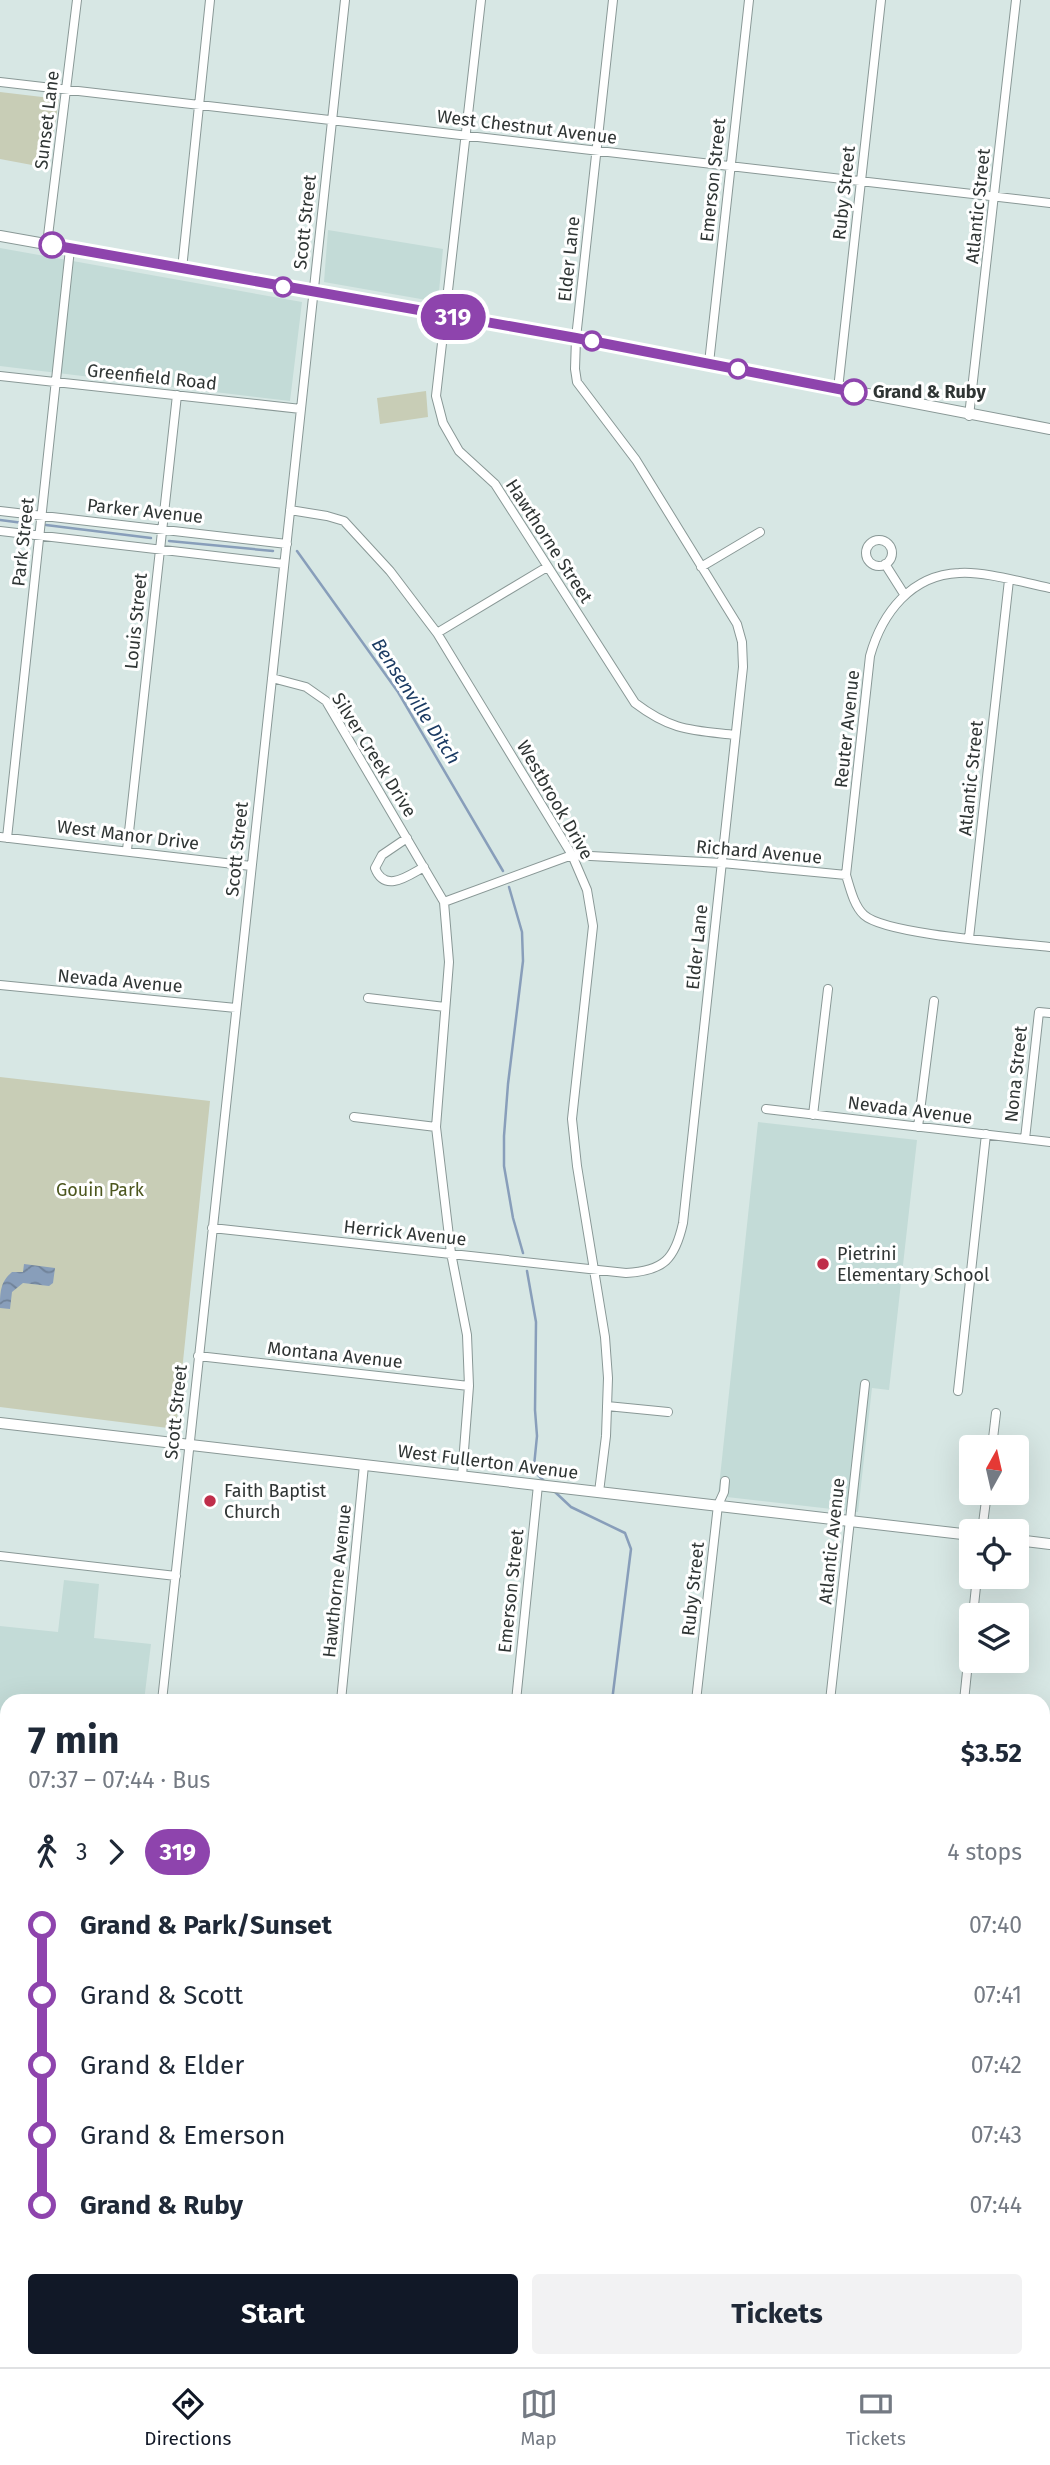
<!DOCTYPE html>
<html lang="en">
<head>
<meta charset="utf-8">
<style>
	body { margin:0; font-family:"Fira Sans",sans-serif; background:#f2f2f3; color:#1f2937; height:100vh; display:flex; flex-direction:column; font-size:26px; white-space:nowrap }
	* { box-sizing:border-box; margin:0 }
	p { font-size:23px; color:#747a83 }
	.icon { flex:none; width:38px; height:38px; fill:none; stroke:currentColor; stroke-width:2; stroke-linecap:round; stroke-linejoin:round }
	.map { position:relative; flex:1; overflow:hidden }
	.details { position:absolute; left:0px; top:1694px; width:1050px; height:674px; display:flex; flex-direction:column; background:#fff; border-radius:21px 21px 0 0; box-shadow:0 7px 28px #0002 }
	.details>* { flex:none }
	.badge { padding:0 14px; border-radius:23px; font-size:24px; line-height:46px }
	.needle { width:46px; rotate:8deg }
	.tools { position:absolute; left:959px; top:1435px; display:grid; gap:14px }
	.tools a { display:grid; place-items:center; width:70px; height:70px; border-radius:7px; background:#fff; box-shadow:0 7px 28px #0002; font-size:35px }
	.map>.badge { position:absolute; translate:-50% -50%; box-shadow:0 0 0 4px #fff }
	.legs { display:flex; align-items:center; gap:10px; height:77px; padding:0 28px; font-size:23px }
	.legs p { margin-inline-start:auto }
	.overview { display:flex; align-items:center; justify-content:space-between; height:119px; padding:0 28px }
	h1 { font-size:38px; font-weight:700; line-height:52px }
	.button { display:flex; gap:14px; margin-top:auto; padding:14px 28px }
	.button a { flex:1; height:80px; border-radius:7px; background:#111827; color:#fff; font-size:28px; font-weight:700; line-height:80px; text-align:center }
	.button a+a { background:#f2f2f3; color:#1f2937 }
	ul { padding:0 28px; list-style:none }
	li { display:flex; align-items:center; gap:24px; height:70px; font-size:26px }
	li i { display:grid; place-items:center; width:10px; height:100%; margin:0 9px; background:currentColor }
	li i::after { content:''; width:18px; height:18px; margin:-9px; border:5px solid; border-radius:50%; background:#fff }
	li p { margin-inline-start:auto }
	li:first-child i { background:linear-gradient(#0000 50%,currentColor 0) }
	li:last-child i { background:linear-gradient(currentColor 50%,#0000 0) }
	.dock { display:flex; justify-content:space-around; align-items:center; height:98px; border-top:2px solid #e0e1e3; background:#fff; font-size:19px; color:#747a83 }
	.dock a { display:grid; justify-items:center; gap:4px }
	.dock .selected { color:#111827 }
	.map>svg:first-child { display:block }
	.built { fill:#c3dbd7 }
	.green { fill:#c8cdb6 }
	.water { fill:url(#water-waves) }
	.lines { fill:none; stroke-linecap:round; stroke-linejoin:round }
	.stream { stroke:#889eba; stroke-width:2.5 }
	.street-casing { stroke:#899896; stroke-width:10 }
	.secondary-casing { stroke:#899896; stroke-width:12 }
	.street { stroke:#fff; stroke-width:8 }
	.secondary { stroke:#fff; stroke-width:10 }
	.line-1-casing { stroke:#fff; stroke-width:16 }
	.line-1 { stroke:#8e44ad; stroke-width:10 }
	.stop-1-dot { fill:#fff; stroke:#8e44ad; stroke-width:3.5 }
	.poi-dot { fill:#bf2e4a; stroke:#fff; stroke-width:2.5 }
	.labels { text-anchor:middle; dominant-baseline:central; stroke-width:6; stroke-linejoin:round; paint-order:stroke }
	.street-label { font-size:18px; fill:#2f3534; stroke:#fff }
	.stop-label { font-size:18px; font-weight:bold; fill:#2f3534; stroke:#fff; text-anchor:start }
	.park-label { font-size:18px; fill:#4c561e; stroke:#fff }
	.poi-label { font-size:18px; fill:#2f3534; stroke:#fff; text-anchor:start }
	.water-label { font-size:19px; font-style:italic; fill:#1b3b63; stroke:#fff }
</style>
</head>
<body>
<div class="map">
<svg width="1050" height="2367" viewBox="0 0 1050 2367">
	<defs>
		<pattern id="water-waves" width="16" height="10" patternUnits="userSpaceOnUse" patternTransform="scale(1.75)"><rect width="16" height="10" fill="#889eba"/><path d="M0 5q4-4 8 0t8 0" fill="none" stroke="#708298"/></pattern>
	</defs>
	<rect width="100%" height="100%" fill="#d7e7e4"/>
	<!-- built -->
	<path class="built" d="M328 230 443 249 438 302 324 282Z
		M0 248 302 302 290 401 0 366Z
		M758 1122 917 1140 889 1390 872 1388 858 1512 718 1496Z
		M64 1580 99 1584 94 1638 151 1644 144 1701H7V1817L0 1816V1626L58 1632Z"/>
	<!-- green -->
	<path class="green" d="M0 92 59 99 48 168 0 159Z
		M426 391 428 417 380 424 377 398Z
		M0 1077 210 1101 176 1429 0 1407Z"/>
	<!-- water -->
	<path class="water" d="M24 1264 55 1268 53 1283 49 1286 23 1283 12 1292 10 1309 0 1308C0 1293 0 1282 12 1272H23Z"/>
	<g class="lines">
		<!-- stream -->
		<path class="stream" d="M0 520 31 524
			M46 525 151 538
			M169 541 273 551
			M297 551 398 692 503 871
			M509 887 522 932 523 961 508 1084 504 1136V1166L513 1218 523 1253
			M527 1271 536 1322 535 1410 537 1436 534 1466 538 1475 546 1483
			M555 1492 571 1507 625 1533 631 1549 612 1701
			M854 2361 858 2367"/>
		<!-- street casing -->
		<g class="street-casing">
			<path id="street" d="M481 0 436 396 443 423 459 451 495 484 635 703C672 731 691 730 735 735
				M0 82 1050 203
				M47 244 77 0
				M182 269 210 0
				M709 363 749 0
				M0 376 301 409
				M838 389 881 0
				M969 416 1016 0
				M290 510 327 516 344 521 390 571 437 633 572 855 587 890 593 926 572 1119 577 1166 605 1337 608 1378 606 1436 599 1492
				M0 511 287 544
				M0 531 284 564
				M866 553a13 13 0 1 1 26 0a13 13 0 1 1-26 0Z
				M885 564 904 594
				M701 567 760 532
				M1050 588C1024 583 984 571 959 573 911 575 882 613 870 656L846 875C850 888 854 906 864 915 886 935 1015 943 1050 947
				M437 633 547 567
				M272 678 306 687 326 701 444 902 449 962 436 1127 451 1253 467 1335 469 1386 462 1476
				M0 837 251 866
				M7 838 70 249
				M407 838 382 855 375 868C385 894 409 875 424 867
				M127 850 177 395
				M444 902 572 855 722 863 846 875
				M969 938 1009 580
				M0 985 236 1008
				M368 998 445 1007
				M766 1109 1050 1142
				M813 1115 828 989
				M354 1117 436 1127
				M918 1127 934 1001
				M1025 1139 1039 1012 1050 1013
				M212 1228 626 1273C664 1271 675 1259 683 1223L743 667 742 642 737 624 636 460 577 382 575 369 576 338 613 0
				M198 1356 469 1386
				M958 1391 986 1134
				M607 1406 668 1412
				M992 1447 996 1413
				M982 1531 987 1493
				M0 1556 176 1576
				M973 1615 977 1577
				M162 1701 345 0
				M341 1701 364 1465
				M516 1701 538 1485
				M696 1701 718 1505 724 1492 725 1481
				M830 1701 865 1384
				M964 1701 971 1633
				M1043 1799 1050 1800
				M0 1826H7
				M0 1961H7
				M1043 2070 1050 2071
				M1043 2214 1050 2215
				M1043 2348 1050 2349
				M90 2367V2361
				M266 2367 267 2361
				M444 2367 445 2361
				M622 2367 623 2361"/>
		</g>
		<!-- secondary casing -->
		<g class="secondary-casing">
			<path id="secondary" d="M0 236 576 338 1050 429
				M0 1423 971 1535
				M1017 1540 1050 1544"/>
		</g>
		<!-- street -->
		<use href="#street" class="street"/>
		<!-- secondary -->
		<use href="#secondary" class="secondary"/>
	</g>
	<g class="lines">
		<!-- line-1 casing -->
		<g class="line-1-casing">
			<path id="line-1" d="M52 245 576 338 854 392"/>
		</g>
		<!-- line-1 -->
		<use href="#line-1" class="line-1"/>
	</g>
	<!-- markers -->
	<g class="stop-1-dot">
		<circle cx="52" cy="245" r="12"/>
		<circle cx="283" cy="287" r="9"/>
		<circle cx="592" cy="341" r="9"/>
		<circle cx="738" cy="369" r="9"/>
		<circle cx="854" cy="392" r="12"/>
	</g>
	<g class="poi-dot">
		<circle cx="823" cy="1264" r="7"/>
		<circle cx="210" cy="1501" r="7"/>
	</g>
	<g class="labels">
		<!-- street labels -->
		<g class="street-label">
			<text transform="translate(47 120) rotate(-83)">Sunset Lane</text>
			<text transform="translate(527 127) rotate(7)">West Chestnut Avenue</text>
			<text transform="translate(713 180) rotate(-84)">Emerson Street</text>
			<text transform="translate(844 193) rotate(-84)">Ruby Street</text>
			<text transform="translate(978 206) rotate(-84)">Atlantic Street</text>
			<text transform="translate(305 222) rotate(-84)">Scott Street</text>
			<text transform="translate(569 259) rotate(-84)">Elder Lane</text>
			<text transform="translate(152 377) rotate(6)">Greenfield Road</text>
			<text transform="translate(145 511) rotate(6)">Parker Avenue</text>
			<text transform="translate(549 541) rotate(57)">Hawthorne Street</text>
			<text transform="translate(23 542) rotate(-84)">Park Street</text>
			<text transform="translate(136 621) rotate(-84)">Louis Street</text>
			<text transform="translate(847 729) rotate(-84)">Reuter Avenue</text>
			<text transform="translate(374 755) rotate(58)">Silver Creek Drive</text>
			<text transform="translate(971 778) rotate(-84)">Atlantic Street</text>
			<text transform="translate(555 800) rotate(60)">Westbrook Drive</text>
			<text transform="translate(128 835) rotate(7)">West Manor Drive</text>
			<text transform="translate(237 849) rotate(-84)">Scott Street</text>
			<text transform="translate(759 852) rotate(5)">Richard Avenue</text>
			<text transform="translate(697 947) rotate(-84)">Elder Lane</text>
			<text transform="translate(120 981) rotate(5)">Nevada Avenue</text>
			<text transform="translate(1016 1074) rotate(-84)">Nona Street</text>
			<text transform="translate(910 1110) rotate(7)">Nevada Avenue</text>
			<text transform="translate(405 1233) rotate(6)">Herrick Avenue</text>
			<text transform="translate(335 1355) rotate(6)">Montana Avenue</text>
			<text transform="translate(176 1412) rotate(-84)">Scott Street</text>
			<text transform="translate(488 1462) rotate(7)">West Fullerton Avenue</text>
			<text transform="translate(832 1541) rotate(-84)">Atlantic Avenue</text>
			<text transform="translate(337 1581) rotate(-84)">Hawthorne Avenue</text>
			<text transform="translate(693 1589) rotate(-84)">Ruby Street</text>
			<text transform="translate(511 1591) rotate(-84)">Emerson Street</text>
		</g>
		<!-- stop labels -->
		<g class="stop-label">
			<text x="873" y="392">Grand &amp; Ruby</text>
		</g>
		<!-- park labels -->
		<g class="park-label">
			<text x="100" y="1190">Gouin Park</text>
		</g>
		<!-- poi labels -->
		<g class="poi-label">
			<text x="837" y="1254">Pietrini<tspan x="837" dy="21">Elementary School</tspan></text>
			<text x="224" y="1491">Faith Baptist<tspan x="224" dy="21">Church</tspan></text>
		</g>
		<!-- water labels -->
		<g class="water-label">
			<text transform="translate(416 701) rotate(57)">Bensenville Ditch</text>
		</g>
	</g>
</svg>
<div class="tools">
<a><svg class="needle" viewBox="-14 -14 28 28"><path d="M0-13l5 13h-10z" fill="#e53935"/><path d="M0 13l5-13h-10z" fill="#747a83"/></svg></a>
<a><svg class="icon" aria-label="locate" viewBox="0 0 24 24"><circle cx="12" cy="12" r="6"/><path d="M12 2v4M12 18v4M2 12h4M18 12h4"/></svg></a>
<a><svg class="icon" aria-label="layers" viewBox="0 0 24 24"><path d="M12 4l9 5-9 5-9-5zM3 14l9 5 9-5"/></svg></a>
</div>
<b class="badge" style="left:453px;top:317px;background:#8e44ad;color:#fff">319</b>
<section class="details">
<div class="overview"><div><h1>7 min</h1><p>07:37 – 07:44 · Bus</p></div><b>$3.52</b></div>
<div class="legs"><svg class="icon" aria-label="walk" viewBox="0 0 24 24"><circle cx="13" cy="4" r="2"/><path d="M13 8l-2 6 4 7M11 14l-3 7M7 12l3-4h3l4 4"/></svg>3<svg class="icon" aria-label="forward" viewBox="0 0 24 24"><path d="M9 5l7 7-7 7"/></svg><b class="badge" style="background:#8e44ad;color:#fff">319</b><p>4 stops</p></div>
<ul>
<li><i style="color:#8e44ad"></i><b>Grand &amp; Park/Sunset</b><p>07:40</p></li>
<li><i style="color:#8e44ad"></i><span>Grand &amp; Scott</span><p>07:41</p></li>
<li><i style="color:#8e44ad"></i><span>Grand &amp; Elder</span><p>07:42</p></li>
<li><i style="color:#8e44ad"></i><span>Grand &amp; Emerson</span><p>07:43</p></li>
<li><i style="color:#8e44ad"></i><b>Grand &amp; Ruby</b><p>07:44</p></li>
</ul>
<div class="button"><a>Start</a><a>Tickets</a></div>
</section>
</div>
<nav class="dock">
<a class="selected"><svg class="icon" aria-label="directions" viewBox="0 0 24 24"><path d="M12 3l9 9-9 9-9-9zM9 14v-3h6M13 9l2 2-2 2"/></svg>Directions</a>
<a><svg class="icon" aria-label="map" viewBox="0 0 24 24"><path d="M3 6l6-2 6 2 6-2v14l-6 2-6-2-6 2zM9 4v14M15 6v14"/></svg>Map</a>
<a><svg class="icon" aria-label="tickets" viewBox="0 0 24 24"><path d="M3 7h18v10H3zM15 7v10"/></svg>Tickets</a>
</nav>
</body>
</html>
